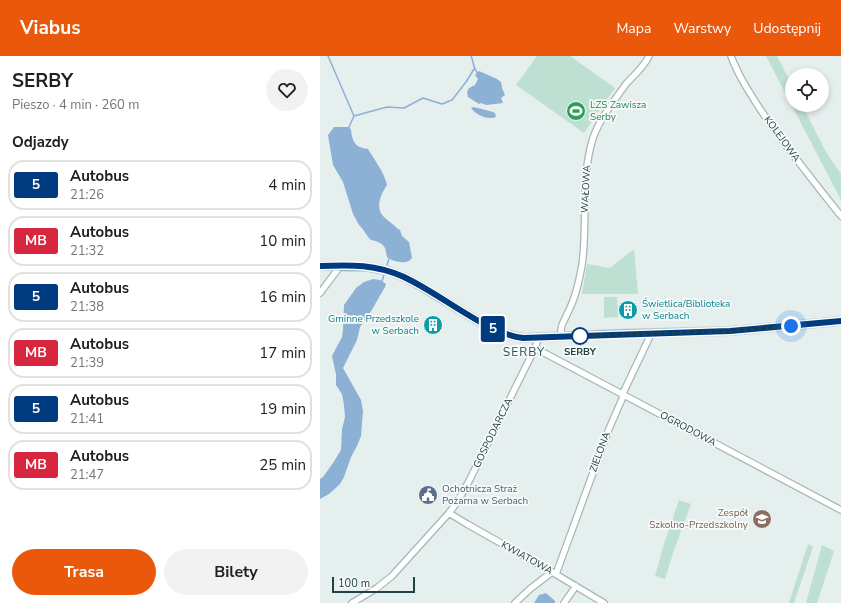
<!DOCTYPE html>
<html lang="pl">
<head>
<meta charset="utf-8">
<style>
	body { margin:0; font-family:"Nunito Sans",sans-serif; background:#f2f2f2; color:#202124; height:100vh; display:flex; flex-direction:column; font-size:15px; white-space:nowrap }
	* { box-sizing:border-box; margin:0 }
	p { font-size:13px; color:#757577 }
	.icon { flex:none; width:22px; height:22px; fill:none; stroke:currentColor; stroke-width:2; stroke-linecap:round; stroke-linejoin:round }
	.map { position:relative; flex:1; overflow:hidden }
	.panel { display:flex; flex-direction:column; background:#fff; width:320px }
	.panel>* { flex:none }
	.badge { padding:0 8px; border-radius:3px; font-size:14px; line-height:26px }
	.controls { position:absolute; left:465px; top:12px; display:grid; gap:8px }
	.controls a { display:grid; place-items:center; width:44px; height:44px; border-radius:50%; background:#fff; box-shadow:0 2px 6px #0003; font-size:20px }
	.scale { position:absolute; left:12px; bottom:10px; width:83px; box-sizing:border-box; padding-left:4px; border:2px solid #234042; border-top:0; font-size:11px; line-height:14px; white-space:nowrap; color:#234042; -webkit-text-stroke:3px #f6fbfa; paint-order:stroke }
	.you { position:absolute; width:20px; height:20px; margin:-10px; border:3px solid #fff; border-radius:50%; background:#1a73e8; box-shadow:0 0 0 6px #1a73e833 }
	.map>.badge { position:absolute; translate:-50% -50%; box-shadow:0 0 0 2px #fff }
	h2 { padding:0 12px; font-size:15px; line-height:36px }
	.round { display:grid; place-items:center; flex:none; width:42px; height:42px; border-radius:21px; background:#f2f2f2 }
	.headline { display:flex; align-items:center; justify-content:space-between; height:68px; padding:0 12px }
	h1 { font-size:19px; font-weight:700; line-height:30px }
	.primary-button { display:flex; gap:8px; margin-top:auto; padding:8px 12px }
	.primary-button a { flex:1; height:46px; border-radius:24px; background:#ea580c; color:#fff; font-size:16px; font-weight:700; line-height:46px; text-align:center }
	.primary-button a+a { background:#f2f2f2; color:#202124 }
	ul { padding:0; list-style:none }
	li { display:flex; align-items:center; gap:12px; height:50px; margin:0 8px 6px; padding:0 4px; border:2px solid #e0e0e0; border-radius:16px }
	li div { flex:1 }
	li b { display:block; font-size:15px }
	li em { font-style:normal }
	li .badge { min-width:44px; font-weight:700; text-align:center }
	header { display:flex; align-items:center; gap:24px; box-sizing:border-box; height:56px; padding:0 20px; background:#ea580c; color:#fff }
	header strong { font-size:19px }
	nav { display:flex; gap:22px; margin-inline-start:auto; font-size:14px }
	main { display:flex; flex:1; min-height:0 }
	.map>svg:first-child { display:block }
	.green { fill:#bee0d3 }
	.water { fill:#8cb1d5 }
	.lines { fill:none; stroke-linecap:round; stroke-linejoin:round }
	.stream { stroke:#8cb1d5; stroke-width:1.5 }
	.minor-casing { stroke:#a7b7b7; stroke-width:8 }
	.primary-casing { stroke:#c1caca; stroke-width:10 }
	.minor { stroke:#fff; stroke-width:5.5 }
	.primary { stroke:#68a1a6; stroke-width:8 }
	.line-casing { stroke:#fff; stroke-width:9 }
	.line { stroke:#003b80; stroke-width:6 }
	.walk { stroke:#234042; stroke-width:4; stroke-dasharray:0 7.2 }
	.stop-dot { fill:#fff; stroke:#003b80; stroke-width:2 }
	.labels { text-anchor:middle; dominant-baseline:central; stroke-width:3.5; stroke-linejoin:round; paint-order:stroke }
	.leisure-label { font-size:10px; fill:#27864d; stroke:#f6fbfa; text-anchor:start }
	.street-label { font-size:10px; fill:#234042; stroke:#f6fbfa }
	.culture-label { font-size:10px; fill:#0d838f; stroke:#f6fbfa; text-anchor:start }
	.stop-label { font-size:10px; font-weight:bold; fill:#234042; stroke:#f6fbfa }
	.service-label { font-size:10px; fill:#4e5e75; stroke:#f6fbfa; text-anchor:start }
	.education-label { font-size:10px; fill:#785e54; stroke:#f6fbfa; text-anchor:end }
	.quarter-label { font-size:12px; letter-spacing:1px; fill:#1e5055; stroke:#f6fbfa }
</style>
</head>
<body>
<header>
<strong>Viabus</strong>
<nav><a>Mapa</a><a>Warstwy</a><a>Udostępnij</a></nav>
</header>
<main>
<section class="panel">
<div class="headline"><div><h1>SERBY</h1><p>Pieszo · 4 min · 260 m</p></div><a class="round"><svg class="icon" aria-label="heart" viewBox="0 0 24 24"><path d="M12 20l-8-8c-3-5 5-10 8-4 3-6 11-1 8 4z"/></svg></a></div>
<h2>Odjazdy</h2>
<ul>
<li><span class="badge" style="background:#003b80;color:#fff">5</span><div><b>Autobus</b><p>21:26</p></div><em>4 min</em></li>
<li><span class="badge" style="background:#d7263d;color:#fff">MB</span><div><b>Autobus</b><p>21:32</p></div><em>10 min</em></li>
<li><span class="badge" style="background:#003b80;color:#fff">5</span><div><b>Autobus</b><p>21:38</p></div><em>16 min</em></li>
<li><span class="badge" style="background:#d7263d;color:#fff">MB</span><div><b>Autobus</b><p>21:39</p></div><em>17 min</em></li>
<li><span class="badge" style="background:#003b80;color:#fff">5</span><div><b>Autobus</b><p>21:41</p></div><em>19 min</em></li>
<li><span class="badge" style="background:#d7263d;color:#fff">MB</span><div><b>Autobus</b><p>21:47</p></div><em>25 min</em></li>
</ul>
<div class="primary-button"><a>Trasa</a><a>Bilety</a></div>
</section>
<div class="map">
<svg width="521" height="547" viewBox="0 0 521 547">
	<rect width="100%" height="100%" fill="#e5efee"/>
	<!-- green -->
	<path class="green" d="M217 0H250L295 32 264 77 196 29Z
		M446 0H457L472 29V49H482L506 96 521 118V144Z
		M314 193 318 238H262L267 208 290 212Z
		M284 241H297L298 261 284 262Z
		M359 444 371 448 354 494 345 523 335 520 344 488Z
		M488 488 493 491 474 547H469Z
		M502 489 514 495 497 547H486Z"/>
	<!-- water -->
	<path class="water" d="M159 15 177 23 181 26 182 32 185 39 181 42 183 47 166 49 161 47 159 48 148 41 147 36 149 32 155 29 158 23 155 19Z
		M154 51 173 56 175 57 176 61C167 64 156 59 151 52Z
		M14 71H29C32 74 31 76 32 80 34 90 40 92 48 93 55 105 64 116 67 129 61 138 55 151 63 160 67 164 74 169 78 173L80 174 82 180 89 186 92 202 89 205C82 208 72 205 67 201L65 192 62 188 56 185 51 184 48 181 42 172 39 169 33 158 23 126 13 109 8 79Z
		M53 223 60 224 66 228 65 231 50 257 40 271 37 284 23 312 41 344 43 355 41 380 37 390 31 401 24 421 20 428 9 438 0 443V423L3 421 13 407 21 394 22 373 25 361 24 349 22 338 16 329V318L12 300 22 281 23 273 24 249 36 232 44 226Z
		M226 537 235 545V547H214L219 539Z"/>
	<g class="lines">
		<!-- stream -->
		<path class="stream" d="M8 0 34 60
			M151 0C154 7 153 12 158 18
			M29 71 34 60 67 51 84 52 103 42 122 48 132 44 146 26 154 13
			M66 212 69 203
			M62 226 64 218"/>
		<!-- minor casing -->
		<g class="minor-casing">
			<path id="minor" d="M411 0C418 19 429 36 440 53 465 90 493 125 521 160
				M0 237 18 213V210
				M241 281V274L242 269C246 260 251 251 254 242 258 231 260 220 262 209 268 167 260 124 273 82 280 62 294 45 306 28 314 19 324 11 329 0
				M215 292 521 454
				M129 457 147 468 232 516 284 547
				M236 518 289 373 302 343 304 335 331 278
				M32 547 57 532 72 520 129 457 138 445 149 425 215 292 217 286V282
				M195 547 210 533 232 516
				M244 547 256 530"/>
		</g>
		<!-- primary casing -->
		<g class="primary-casing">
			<path id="primary" d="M0 210 48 211 69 215 86 222 102 231 168 271 185 278 203 282 295 278 410 275 521 265"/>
		</g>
		<!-- minor -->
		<use href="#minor" class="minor"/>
		<!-- primary -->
		<use href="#primary" class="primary"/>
	</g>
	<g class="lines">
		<!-- line casing -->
		<g class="line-casing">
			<path id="line" d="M0 210C31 209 55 208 84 221 105 231 125 245 145 257 163 268 181 279 203 282L410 275 521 265"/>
		</g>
		<!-- line -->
		<use href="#line" class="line"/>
		<!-- walk -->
		<path class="walk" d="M260 280 410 275 471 270"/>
	</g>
	<!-- icons -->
	<defs>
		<g id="stadium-disc" transform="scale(1)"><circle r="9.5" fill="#2e9e5b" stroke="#f6fbfa"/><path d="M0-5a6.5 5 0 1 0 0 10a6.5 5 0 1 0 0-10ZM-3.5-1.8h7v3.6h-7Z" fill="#fff"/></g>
		<g id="building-disc" transform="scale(1)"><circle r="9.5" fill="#0f9aa8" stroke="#f6fbfa"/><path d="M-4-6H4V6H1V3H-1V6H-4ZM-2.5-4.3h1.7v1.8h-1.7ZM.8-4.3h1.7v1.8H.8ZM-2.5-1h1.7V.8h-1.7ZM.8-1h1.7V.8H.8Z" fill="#fff"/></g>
		<g id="civic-disc" transform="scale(1)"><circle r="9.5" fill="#5c6f8a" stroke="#f6fbfa"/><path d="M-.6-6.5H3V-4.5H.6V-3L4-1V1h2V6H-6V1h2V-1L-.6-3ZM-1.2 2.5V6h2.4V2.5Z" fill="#fff"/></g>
		<g id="school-disc" transform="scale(1)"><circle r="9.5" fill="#8d6e63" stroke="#f6fbfa"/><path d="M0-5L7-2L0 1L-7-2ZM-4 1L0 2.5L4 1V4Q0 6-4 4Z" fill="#fff"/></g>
	</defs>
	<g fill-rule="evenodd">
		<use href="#stadium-disc" x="256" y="55"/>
		<use href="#building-disc" x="308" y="254"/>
		<use href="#building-disc" x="113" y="269"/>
		<use href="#civic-disc" x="108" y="439"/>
		<use href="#school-disc" x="442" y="463"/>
	</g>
	<!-- markers -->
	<circle class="stop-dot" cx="260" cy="280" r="8"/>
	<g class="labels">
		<!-- leisure labels -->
		<g class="leisure-label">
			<text x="270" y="49">LZS Zawisza<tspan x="270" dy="12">Serby</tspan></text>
		</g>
		<!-- street labels -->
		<g class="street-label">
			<text transform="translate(462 83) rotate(54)">KOLEJOWA</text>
			<text transform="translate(266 133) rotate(-87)">WAŁOWA</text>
			<text transform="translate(368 373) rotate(28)">OGRODOWA</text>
			<text transform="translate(173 377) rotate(-64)">GOSPODARCZA</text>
			<text transform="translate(280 396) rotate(-70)">ZIELONA</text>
			<text transform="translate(207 502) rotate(29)">KWIATOWA</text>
		</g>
		<!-- culture labels -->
		<g class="culture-label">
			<text x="322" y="248">Świetlica/Biblioteka<tspan x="322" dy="12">w Serbach</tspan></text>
			<text x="99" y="263" text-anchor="end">Gminne Przedszkole<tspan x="99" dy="12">w Serbach</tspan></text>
		</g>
		<!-- stop labels -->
		<g class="stop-label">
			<text x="260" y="296">SERBY</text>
		</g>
		<!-- service labels -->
		<g class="service-label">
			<text x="122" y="433">Ochotnicza Straż<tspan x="122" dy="12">Pożarna w Serbach</tspan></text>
		</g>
		<!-- education labels -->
		<g class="education-label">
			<text x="428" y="457">Zespół<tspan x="428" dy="12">Szkolno-Przedszkolny</tspan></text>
		</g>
		<!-- quarter labels -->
		<g class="quarter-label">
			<text x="204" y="296">SERBY</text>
		</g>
	</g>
</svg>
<div class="controls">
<a><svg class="icon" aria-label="locate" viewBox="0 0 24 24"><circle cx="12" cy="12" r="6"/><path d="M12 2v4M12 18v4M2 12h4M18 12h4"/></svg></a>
</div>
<div class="scale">100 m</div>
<div class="you" style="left:471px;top:270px"></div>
<b class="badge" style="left:173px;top:273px;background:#003b80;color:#fff">5</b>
</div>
</main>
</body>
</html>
